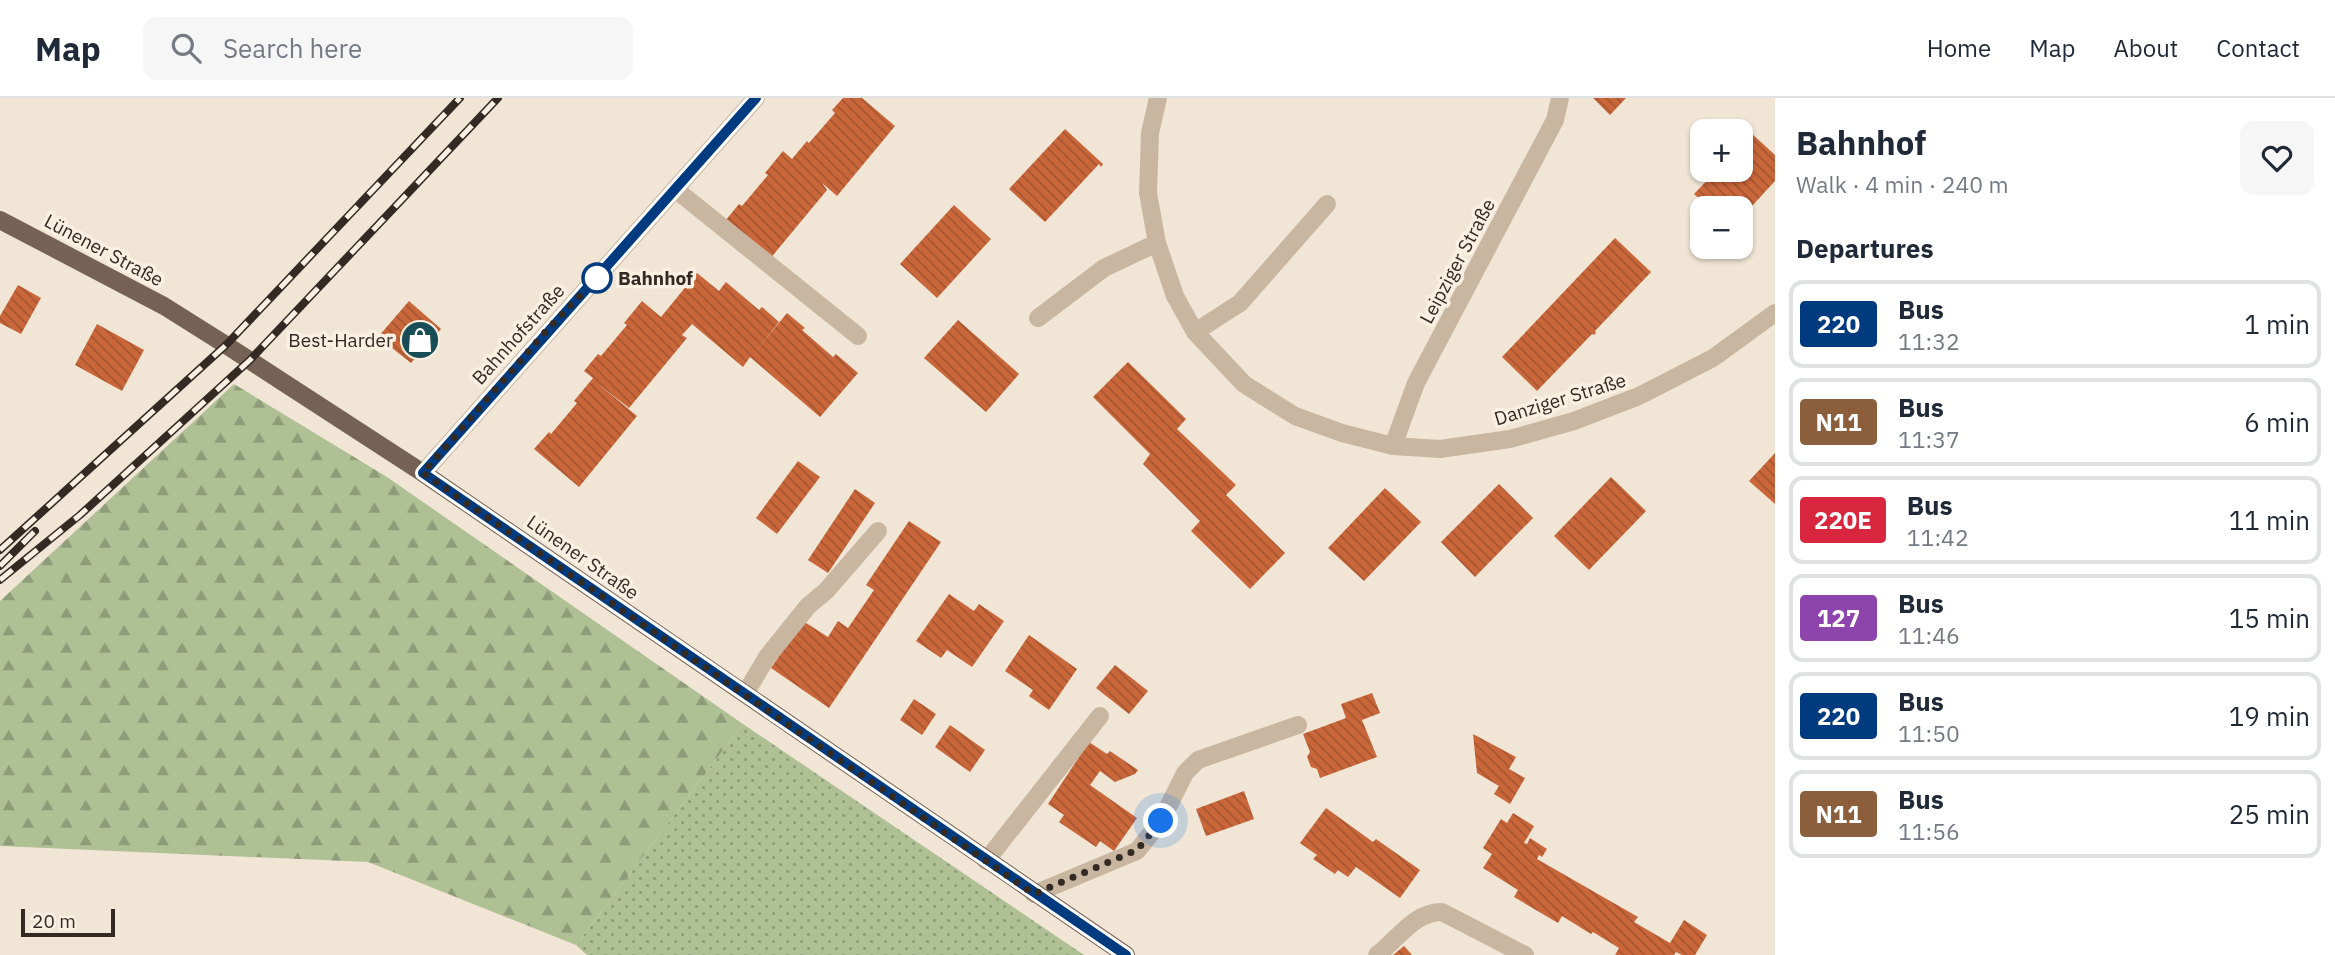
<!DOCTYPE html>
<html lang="en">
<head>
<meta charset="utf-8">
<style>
	body { margin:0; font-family:"IBM Plex Sans",sans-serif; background:#f6f6f7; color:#1f2937; height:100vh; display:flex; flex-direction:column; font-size:26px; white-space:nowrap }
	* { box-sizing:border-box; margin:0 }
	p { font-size:23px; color:#747a83 }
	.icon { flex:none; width:38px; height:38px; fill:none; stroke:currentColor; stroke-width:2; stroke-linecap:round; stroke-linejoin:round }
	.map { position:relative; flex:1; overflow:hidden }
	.drawer { display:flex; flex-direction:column; background:#fff; width:560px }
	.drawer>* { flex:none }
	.badge { padding:0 14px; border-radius:5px; font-size:24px; line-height:46px }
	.buttons { position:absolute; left:1690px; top:21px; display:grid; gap:14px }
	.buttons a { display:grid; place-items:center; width:63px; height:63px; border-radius:14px; background:#fff; box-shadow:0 2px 5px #0004; font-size:35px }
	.scale { position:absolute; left:21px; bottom:18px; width:94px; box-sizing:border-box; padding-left:7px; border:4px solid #332a24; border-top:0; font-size:19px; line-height:24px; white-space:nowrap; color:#332a24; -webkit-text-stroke:5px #f9f0e1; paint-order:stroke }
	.you { position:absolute; width:35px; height:35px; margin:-18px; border:5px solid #fff; border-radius:50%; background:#1a73e8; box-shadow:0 0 0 10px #1a73e833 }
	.map>.badge { position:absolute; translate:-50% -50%; box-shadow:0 0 0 4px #fff }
	h2 { padding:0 21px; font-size:26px; line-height:63px }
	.round { display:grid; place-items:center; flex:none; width:74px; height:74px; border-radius:14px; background:#f6f6f7 }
	.headline { display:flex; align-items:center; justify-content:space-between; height:119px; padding:0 21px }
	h1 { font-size:33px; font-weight:700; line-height:52px }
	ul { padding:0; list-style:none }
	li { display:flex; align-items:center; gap:21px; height:88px; margin:0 14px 10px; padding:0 7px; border:4px solid #e0e1e3; border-radius:14px }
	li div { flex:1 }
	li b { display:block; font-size:26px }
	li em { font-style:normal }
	li .badge { min-width:77px; font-weight:700; text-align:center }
	header { display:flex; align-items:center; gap:42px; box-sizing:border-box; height:98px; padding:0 35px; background:#fff; border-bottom:2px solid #e0e1e3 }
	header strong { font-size:33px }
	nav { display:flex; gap:38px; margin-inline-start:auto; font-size:24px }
	.search { width:490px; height:63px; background:#f6f6f7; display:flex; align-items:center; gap:18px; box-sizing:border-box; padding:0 24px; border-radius:14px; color:#747a83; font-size:26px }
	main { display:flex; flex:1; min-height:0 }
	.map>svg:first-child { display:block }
	.grass { fill:url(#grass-dots) }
	.forest { fill:url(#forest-firs) }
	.building { fill:url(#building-back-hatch) }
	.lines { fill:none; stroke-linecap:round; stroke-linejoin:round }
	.minor { stroke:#c9b6a1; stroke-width:18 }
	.major { stroke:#766254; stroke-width:18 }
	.rail-casing { stroke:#332a24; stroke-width:8 }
	.rail { stroke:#f9f0e1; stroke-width:5; stroke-dasharray:16; stroke-linecap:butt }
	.line-casing { stroke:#fff; stroke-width:16 }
	.line { stroke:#003b80; stroke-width:10 }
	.walk { stroke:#332a24; stroke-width:7; stroke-dasharray:0 12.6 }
	.stop-dot { fill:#fff; stroke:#003b80; stroke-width:3.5 }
	.labels { text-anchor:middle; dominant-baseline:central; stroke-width:7; stroke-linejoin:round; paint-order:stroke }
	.street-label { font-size:19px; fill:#332a24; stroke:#f9f0e1 }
	.stop-label { font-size:19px; font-weight:bold; fill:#332a24; stroke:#f9f0e1; text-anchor:start }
	.poi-label { font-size:19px; fill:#332a24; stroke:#f9f0e1; text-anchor:end }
</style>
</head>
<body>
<header>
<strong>Map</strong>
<div class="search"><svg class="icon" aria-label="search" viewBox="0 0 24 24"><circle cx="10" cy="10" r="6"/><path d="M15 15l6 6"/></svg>Search here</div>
<nav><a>Home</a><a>Map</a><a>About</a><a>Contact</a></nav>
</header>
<main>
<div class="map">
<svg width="1775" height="857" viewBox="0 0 1775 857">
	<defs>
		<pattern id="grass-dots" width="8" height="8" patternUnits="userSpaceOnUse" patternTransform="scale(1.75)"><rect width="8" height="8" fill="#afc095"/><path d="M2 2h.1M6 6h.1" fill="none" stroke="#8f9c79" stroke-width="1.8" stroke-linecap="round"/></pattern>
		<pattern id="forest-firs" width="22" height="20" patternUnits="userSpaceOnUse" patternTransform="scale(1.75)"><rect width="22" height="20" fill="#afc095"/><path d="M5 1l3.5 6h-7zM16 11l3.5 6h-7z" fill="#8f9c79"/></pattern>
		<pattern id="building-back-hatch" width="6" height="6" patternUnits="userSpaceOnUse" patternTransform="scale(1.75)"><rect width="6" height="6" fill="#ca673a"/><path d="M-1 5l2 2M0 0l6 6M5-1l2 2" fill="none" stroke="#a55531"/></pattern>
	</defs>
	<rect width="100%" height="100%" fill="#f1e6d5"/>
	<!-- grass -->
	<path class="grass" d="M743 626 1084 857H587L576 847Z"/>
	<!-- forest -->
	<path class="forest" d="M234 286 387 379 743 626 576 847 368 764 0 748V503Z"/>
	<!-- building -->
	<path class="building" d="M843 0H862L895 28 837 98 822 85 827 92 769 162 725 123 739 106 742 108 768 77 765 75 783 53 792 61 807 43 809 45 835 15 832 12Z
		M1593 0H1626L1610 17Z
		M1065 31 1103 66 1101 69 1099 66 1045 124 1009 91Z
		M1751 35 1775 57V83L1741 120V110H1710L1694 96 1717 72H1741V46Z
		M954 107 991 141 937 200 900 166Z
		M1615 140 1651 174 1595 233 1596 235 1594 237 1592 236 1537 293 1502 259Z
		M697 175 719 193 726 184 759 212 762 209 779 224 757 252 787 215 805 230 802 232 833 259 836 256 858 275 820 319 750 259 743 269 692 226 682 237 687 240 629 310 597 285 637 318 579 389 534 351 549 334 551 336 577 305 574 303 593 280 584 273 598 256 601 258 627 227 624 225 642 203 661 219Z
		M18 187 41 200 21 236 0 225V218Z
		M409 203 441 231 411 265 378 239Z
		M958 222 1019 276 986 314 924 260Z
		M97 226 144 252 122 293 75 267Z
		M1128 264 1186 321 1177 331 1236 387 1226 397 1285 455 1250 491 1191 433 1200 423 1143 366 1150 356 1093 299Z
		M1775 355V406L1749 383Z
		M798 363 820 379 777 436 756 420Z
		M1611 379 1646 413 1589 472 1554 438Z
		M1499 386 1533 420 1475 479 1441 444Z
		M1385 390 1421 424 1364 483 1328 450Z
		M855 391 875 405 828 475 808 462Z
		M909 423 941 444 829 610 771 570 803 523 828 539 838 523 848 530 874 492 866 487Z
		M949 496 974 513 979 506 1004 523 972 569 947 552 941 560 916 543Z
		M1029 537 1077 571 1049 612 1029 598 1033 592 1005 573Z
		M1115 567 1148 593 1129 616 1096 590Z
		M1372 595 1380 615 1362 622 1377 659 1320 680 1317 671 1311 669 1307 659 1310 654 1303 636 1346 620 1341 606Z
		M914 601 936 616 922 637 900 622Z
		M950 627 985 652 970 674 935 649Z
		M1473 636 1516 659 1509 671 1525 680 1510 706 1494 696 1499 688 1477 675Z
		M1089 644 1107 656 1110 653 1138 672 1135 676 1115 684 1100 673 1090 687 1137 720 1114 753 1100 743 1096 749 1059 724 1064 717 1048 706Z
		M1244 693 1254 721 1206 738 1196 711Z
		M1326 710 1373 744 1376 741 1420 772 1400 800 1356 769 1348 779 1338 772 1335 776 1313 761 1317 757 1300 745Z
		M1513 715 1534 728 1524 745 1527 746 1530 740 1547 751 1542 759 1539 757 1537 761 1638 819 1634 824 1670 845 1684 822 1707 837 1695 857H1682L1676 854 1674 857H1615L1619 850 1593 834 1591 836 1562 818 1558 825 1514 799 1518 792 1483 770 1492 756 1483 750 1501 721 1507 725Z
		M1404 848 1412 857H1393Z"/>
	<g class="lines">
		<!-- minor -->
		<path class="minor" d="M1158 0 1150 35 1148 95 1157 145 1175 198 1195 234 1244 286 1295 318 1342 335 1393 348 1440 351 1510 341 1574 323 1639 298 1713 260 1775 215
			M675 91 858 238
			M1038 220 1104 170 1157 145
			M1195 234 1240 205 1327 106
			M1393 348 1416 285 1555 22 1560 0
			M423 375 756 0
			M745 596 767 559 808 508 826 493 878 433
			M986 763 1100 618
			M1034 796 1137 753 1161 723 1185 675 1198 662 1298 627
			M1377 857C1398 841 1414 814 1442 814L1525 857"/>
		<!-- major -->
		<path class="major" d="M0 122 164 208 226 247 423 375 1126 857"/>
		<!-- rail casing -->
		<g class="rail-casing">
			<path id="rail" d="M0 452 226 247 460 0
				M0 468 35 433
				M0 482 80 417 250 262 498 0"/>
		</g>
		<!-- rail -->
		<use href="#rail" class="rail"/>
	</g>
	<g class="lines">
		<!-- line casing -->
		<g class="line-casing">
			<path id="line" d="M756 0 423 375 1126 857"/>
		</g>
		<!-- line -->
		<use href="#line" class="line"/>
		<!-- walk -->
		<path class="walk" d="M597 180 547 232 423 375 1034 796 1137 752 1161 723"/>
	</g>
	<!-- icons -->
	<defs>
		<g id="shop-disc" transform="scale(2.0125)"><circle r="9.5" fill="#194d55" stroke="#f9f0e1"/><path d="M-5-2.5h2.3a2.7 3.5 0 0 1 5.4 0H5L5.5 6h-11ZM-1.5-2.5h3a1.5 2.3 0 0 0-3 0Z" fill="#fff"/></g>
	</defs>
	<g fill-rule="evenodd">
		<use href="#shop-disc" x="420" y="242"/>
	</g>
	<!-- markers -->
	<circle class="stop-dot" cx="597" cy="180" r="14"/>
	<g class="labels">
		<!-- street labels -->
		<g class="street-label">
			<text transform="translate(104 152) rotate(28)">Lünener Straße</text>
			<text transform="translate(1457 163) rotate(-62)">Leipziger Straße</text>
			<text transform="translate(518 236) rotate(-48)">Bahnhofstraße</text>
			<text transform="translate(1560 301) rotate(-17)">Danziger Straße</text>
			<text transform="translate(583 459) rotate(35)">Lünener Straße</text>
		</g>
		<!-- stop labels -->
		<g class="stop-label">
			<text x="618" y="180">Bahnhof</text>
		</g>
		<!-- poi labels -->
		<g class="poi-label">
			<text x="393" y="242">Best-Harder</text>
		</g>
	</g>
</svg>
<div class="buttons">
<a>+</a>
<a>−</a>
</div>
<div class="scale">20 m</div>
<div class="you" style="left:1161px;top:723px"></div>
</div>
<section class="drawer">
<div class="headline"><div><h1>Bahnhof</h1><p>Walk · 4 min · 240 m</p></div><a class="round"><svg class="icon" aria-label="heart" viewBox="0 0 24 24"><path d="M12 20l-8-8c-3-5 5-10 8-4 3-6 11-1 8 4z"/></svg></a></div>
<h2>Departures</h2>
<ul>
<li><span class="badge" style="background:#003b80;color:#fff">220</span><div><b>Bus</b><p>11:32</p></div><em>1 min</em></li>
<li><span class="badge" style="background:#8b5e3c;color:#fff">N11</span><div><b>Bus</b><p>11:37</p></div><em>6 min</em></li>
<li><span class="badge" style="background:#d7263d;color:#fff">220E</span><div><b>Bus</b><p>11:42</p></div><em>11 min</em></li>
<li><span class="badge" style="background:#8e44ad;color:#fff">127</span><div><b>Bus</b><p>11:46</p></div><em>15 min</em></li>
<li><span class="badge" style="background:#003b80;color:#fff">220</span><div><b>Bus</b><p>11:50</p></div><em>19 min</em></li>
<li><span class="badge" style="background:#8b5e3c;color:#fff">N11</span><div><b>Bus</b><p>11:56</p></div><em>25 min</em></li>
</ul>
</section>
</main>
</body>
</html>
